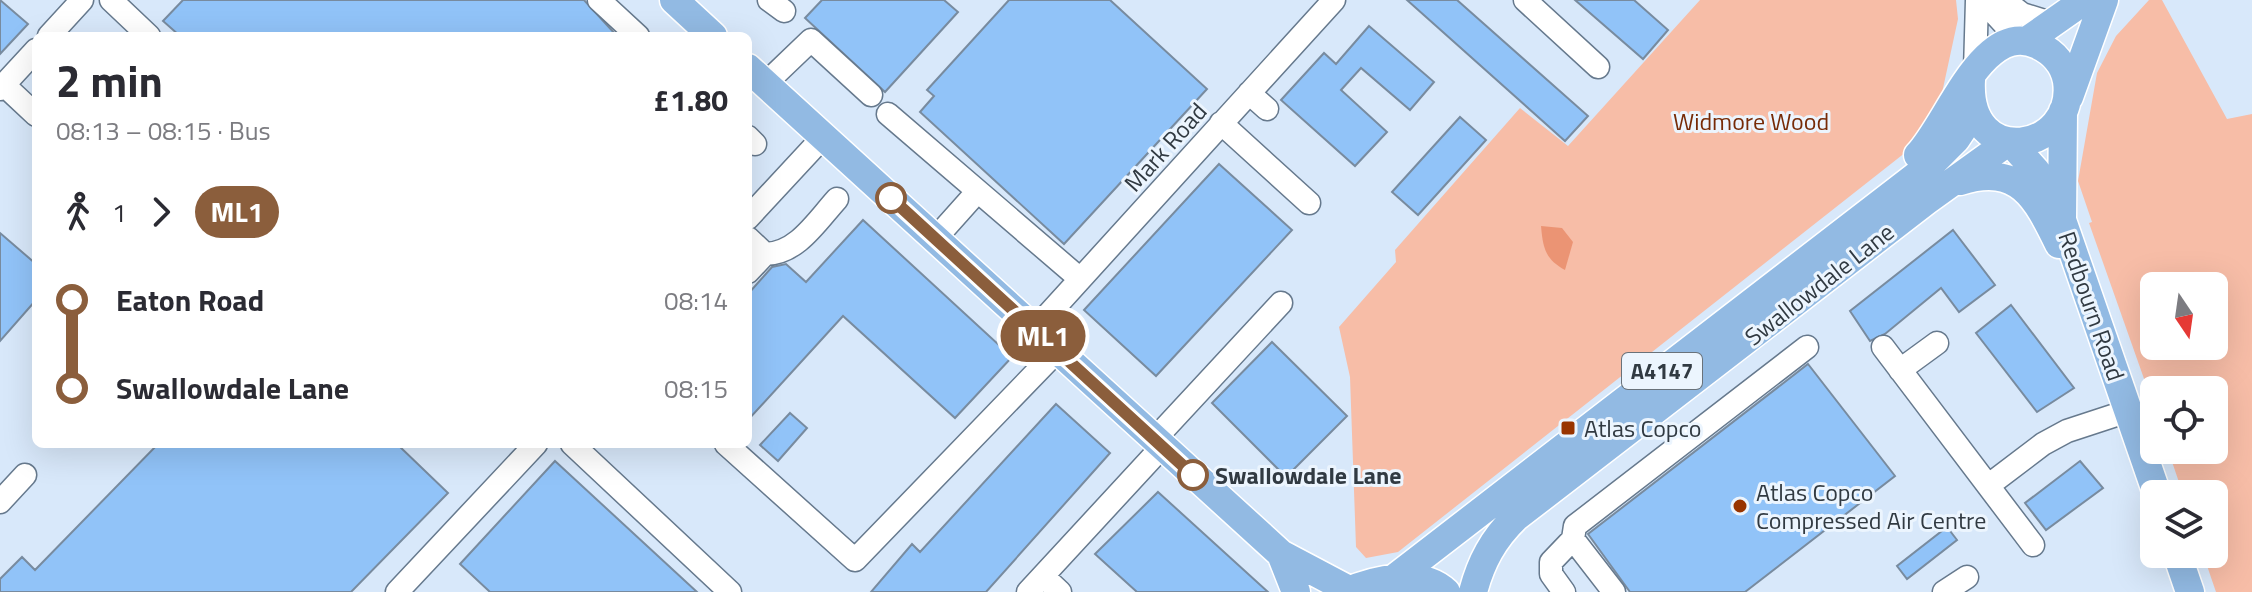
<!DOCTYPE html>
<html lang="en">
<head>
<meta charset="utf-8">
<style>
	body { margin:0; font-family:"Titillium Web",sans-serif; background:#f7f7f7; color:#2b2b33; height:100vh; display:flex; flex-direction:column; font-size:30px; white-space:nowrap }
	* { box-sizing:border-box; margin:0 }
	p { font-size:26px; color:#7c7c81 }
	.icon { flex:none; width:44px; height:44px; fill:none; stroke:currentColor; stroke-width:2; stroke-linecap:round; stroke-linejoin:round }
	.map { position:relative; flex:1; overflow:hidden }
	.panel { position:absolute; left:32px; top:32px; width:720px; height:416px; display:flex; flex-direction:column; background:#fff; border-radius:12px; box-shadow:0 8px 32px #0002 }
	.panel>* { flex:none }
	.badge { padding:0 16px; border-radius:26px; font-size:28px; line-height:52px }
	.needle { width:52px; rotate:167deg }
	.controls { position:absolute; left:2140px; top:272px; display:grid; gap:16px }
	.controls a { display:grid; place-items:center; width:88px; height:88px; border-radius:12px; background:#fff; box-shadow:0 8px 32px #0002; font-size:40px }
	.map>.badge { position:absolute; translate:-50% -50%; box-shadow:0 0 0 4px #fff }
	.legs { display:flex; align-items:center; gap:12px; height:88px; padding:0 24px; font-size:26px }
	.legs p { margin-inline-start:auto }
	.head { display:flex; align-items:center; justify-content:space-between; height:136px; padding:0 24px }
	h1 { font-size:44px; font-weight:700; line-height:60px }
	ul { padding:0 24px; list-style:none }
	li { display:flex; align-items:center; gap:28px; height:88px; font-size:30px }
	li i { display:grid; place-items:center; width:12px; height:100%; margin:0 10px; background:currentColor }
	li i::after { content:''; width:20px; height:20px; margin:-10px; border:6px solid; border-radius:50%; background:#fff }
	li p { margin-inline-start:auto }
	li:first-child i { background:linear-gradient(#0000 50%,currentColor 0) }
	li:last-child i { background:linear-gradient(currentColor 50%,#0000 0) }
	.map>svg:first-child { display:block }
	.green { fill:#f7bda7; fill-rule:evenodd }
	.water { fill:#eb9474 }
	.building { fill:#91c3f8; stroke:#788b9f; stroke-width:2 }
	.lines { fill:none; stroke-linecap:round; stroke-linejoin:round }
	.minor-casing { stroke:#66798d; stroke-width:25 }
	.major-casing { stroke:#fff; stroke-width:31 }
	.minor { stroke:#fff; stroke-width:22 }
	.major { stroke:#92bae3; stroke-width:28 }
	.line-1-casing { stroke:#fff; stroke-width:18 }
	.line-1 { stroke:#8b5e3c; stroke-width:12 }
	.stop-1-dot { fill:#fff; stroke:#8b5e3c; stroke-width:4 }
	.poi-dot { fill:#983400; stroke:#ecf5fe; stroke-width:3 }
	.labels { text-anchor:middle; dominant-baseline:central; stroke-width:6; stroke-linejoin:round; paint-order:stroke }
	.shield { fill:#ecf5fe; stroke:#69727a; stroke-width:2 }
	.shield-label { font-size:22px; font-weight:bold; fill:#313a42 }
	.park-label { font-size:24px; fill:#772b07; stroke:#ecf5fe }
	.street-label { font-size:24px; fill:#313a42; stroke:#ecf5fe }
	.poi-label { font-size:24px; fill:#313a42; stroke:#ecf5fe; text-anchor:start }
	.stop-label { font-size:24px; font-weight:bold; fill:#313a42; stroke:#ecf5fe; text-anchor:start }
</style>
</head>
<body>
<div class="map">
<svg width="2252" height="592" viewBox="0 0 2252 592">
	<rect width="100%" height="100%" fill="#d8e8fa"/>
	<!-- green -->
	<path class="green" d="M1700 0H1956L1958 19 1934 130 1398 552 1366 558 1356 547 1350 377 1339 327 1396 262 1395 250 1520 108 1568 146Z
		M2149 0H2162L2227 119 2252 114V592H2216L2203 554H2214V494H2183L2168 450H2214V390H2154V407L2089 223 2092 222 2078 181 2097 73 2116 36ZM2214 286V346H2154V286Z"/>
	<!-- water -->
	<path class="water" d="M1541 226 1562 228 1573 242 1565 270C1545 259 1543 248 1541 226Z"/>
	<!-- building -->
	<path class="building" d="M0 0 28 24 0 54Z
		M183 0H584L617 36H180L163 21Z
		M822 0H944L958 12 885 92 805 18Z
		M1009 0H1110L1207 89 1064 244 920 112 934 96 927 90Z
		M1407 0H1457L1588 116 1565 141Z
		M1575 0H1634L1668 30 1643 59Z
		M1369 26 1434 82 1410 110 1361 68 1341 90 1387 132 1355 166 1281 100 1324 53 1336 64Z
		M1460 117 1486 140 1418 215 1392 192Z
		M1219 164 1292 230 1156 376 1084 310Z
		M863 220 1012 357 955 418 843 316 748 420V294L772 267 786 264 806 282Z
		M1953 230 1995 285 1959 312 1941 288 1885 334 1870 341 1850 311Z
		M0 233 36 264V300L0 341Z
		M2011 305 2074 388 2037 412 1976 333Z
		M1272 342 1347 416 1286 477 1212 403Z
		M1808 364 1895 476 1745 592H1630L1588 534Z
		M1056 404 1110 453 986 592H871L912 544 920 552Z
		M790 413 807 428 778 461 760 445Z
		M158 444H397L448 493 351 592H0V579L22 557 35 570Z
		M555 461 697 592H490L460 564Z
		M2080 461 2103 488 2046 530 2025 503Z
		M1158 492 1268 592H1137L1095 554Z
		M1947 527 1957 540 1907 579 1897 566Z"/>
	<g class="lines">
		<!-- minor casing -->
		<g class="minor-casing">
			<path id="minor" d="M111 0 149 36
				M599 0 638 36
				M769 0 784 11
				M1525 0 1598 67
				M1988 0 1995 14 2019 40
				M2004 0 2022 14 2054 24
				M49 36 82 0
				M1975 71 1977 0
				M765 84 811 40 871 95
				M4 85 36 115
				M0 89 36 50
				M1249 93 1267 109
				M888 114 1079 278
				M1221 123 1309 203
				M748 137 755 144
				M748 218 825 135
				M748 238 765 254C797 254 817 221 837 199
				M935 239 977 192
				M748 272 765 254
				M1035 329 1334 0
				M1883 347 2033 545
				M1900 370 1937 343
				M1153 441 1281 303
				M572 444 730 592
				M726 444 855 560 1058 350
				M1989 485 2043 444 2067 431 2128 411
				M0 502 25 475
				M1573 539 1614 592
				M1043 576 1060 592
				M397 592 536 444
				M1028 592 1161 448
				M1564 592 1551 574V562L1573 539 1575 526 1807 347
				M1944 592 1967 577"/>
		</g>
		<!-- major casing -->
		<g class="major-casing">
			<path id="major" d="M674 0 713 36
				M2028 40 2085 0
				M748 68 1281 554 1349 590
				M2069 97 2104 0
				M2063 111 2062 220 2157 494
				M2012 144 2036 171 2057 205
				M1918 155C1949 123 1983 18 2038 45 2053 52 2064 64 2067 81 2077 152 1966 172 1971 80
				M1960 181C2019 163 2036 197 2059 244
				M1281 554 1296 592
				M2177 554 2190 592
				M1396 577 1929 166 1956 139 1974 112
				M1346 592C1374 580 1421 568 1446 592
				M1473 592C1481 562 1493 539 1516 517L1926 201 2008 142"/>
		</g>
		<!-- minor -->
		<use href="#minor" class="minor"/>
		<!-- major -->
		<use href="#major" class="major"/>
	</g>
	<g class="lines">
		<!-- line-1 casing -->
		<g class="line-1-casing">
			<path id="line-1" d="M891 198 1193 475"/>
		</g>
		<!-- line-1 -->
		<use href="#line-1" class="line-1"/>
	</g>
	<!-- markers -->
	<g class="stop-1-dot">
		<circle cx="891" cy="198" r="14"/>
		<circle cx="1193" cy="475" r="14"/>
	</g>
	<g class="poi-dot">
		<rect x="1560" y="420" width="16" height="16" rx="4"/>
		<circle cx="1740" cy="506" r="8"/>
	</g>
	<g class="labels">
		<!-- shield labels -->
		<rect class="shield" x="1622" y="353" width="80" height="36" rx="6"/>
		<g class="shield-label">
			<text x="1662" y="371">A4147</text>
		</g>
		<!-- park labels -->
		<g class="park-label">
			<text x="1751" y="121">Widmore Wood</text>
		</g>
		<!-- street labels -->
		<g class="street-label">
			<text transform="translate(1165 147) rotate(-48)">Mark Road</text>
			<text transform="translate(1819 284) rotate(-38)">Swallowdale Lane</text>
			<text transform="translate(2092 306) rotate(71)">Redbourn Road</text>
		</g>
		<!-- poi labels -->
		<g class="poi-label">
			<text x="1584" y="428">Atlas Copco</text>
			<text x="1756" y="492">Atlas Copco<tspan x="1756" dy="28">Compressed Air Centre</tspan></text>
		</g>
		<!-- stop labels -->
		<g class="stop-label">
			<text x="1215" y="475">Swallowdale Lane</text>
		</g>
	</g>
</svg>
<div class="controls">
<a><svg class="needle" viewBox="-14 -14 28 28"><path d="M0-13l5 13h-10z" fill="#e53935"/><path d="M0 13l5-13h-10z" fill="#7c7c81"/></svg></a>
<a><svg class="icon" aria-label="locate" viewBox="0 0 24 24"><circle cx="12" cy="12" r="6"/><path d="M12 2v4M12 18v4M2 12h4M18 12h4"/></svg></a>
<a><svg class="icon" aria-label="layers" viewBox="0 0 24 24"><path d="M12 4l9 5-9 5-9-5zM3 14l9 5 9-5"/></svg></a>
</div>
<b class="badge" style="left:1043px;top:336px;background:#8b5e3c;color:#fff">ML1</b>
<section class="panel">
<div class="head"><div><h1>2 min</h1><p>08:13 – 08:15 · Bus</p></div><b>£1.80</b></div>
<div class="legs"><svg class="icon" aria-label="walk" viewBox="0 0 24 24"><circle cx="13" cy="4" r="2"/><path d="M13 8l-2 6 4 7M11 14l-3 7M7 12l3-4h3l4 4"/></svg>1<svg class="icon" aria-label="forward" viewBox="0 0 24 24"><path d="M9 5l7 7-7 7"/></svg><b class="badge" style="background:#8b5e3c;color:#fff">ML1</b></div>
<ul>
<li><i style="color:#8b5e3c"></i><b>Eaton Road</b><p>08:14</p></li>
<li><i style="color:#8b5e3c"></i><b>Swallowdale Lane</b><p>08:15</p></li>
</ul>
</section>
</div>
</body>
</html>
